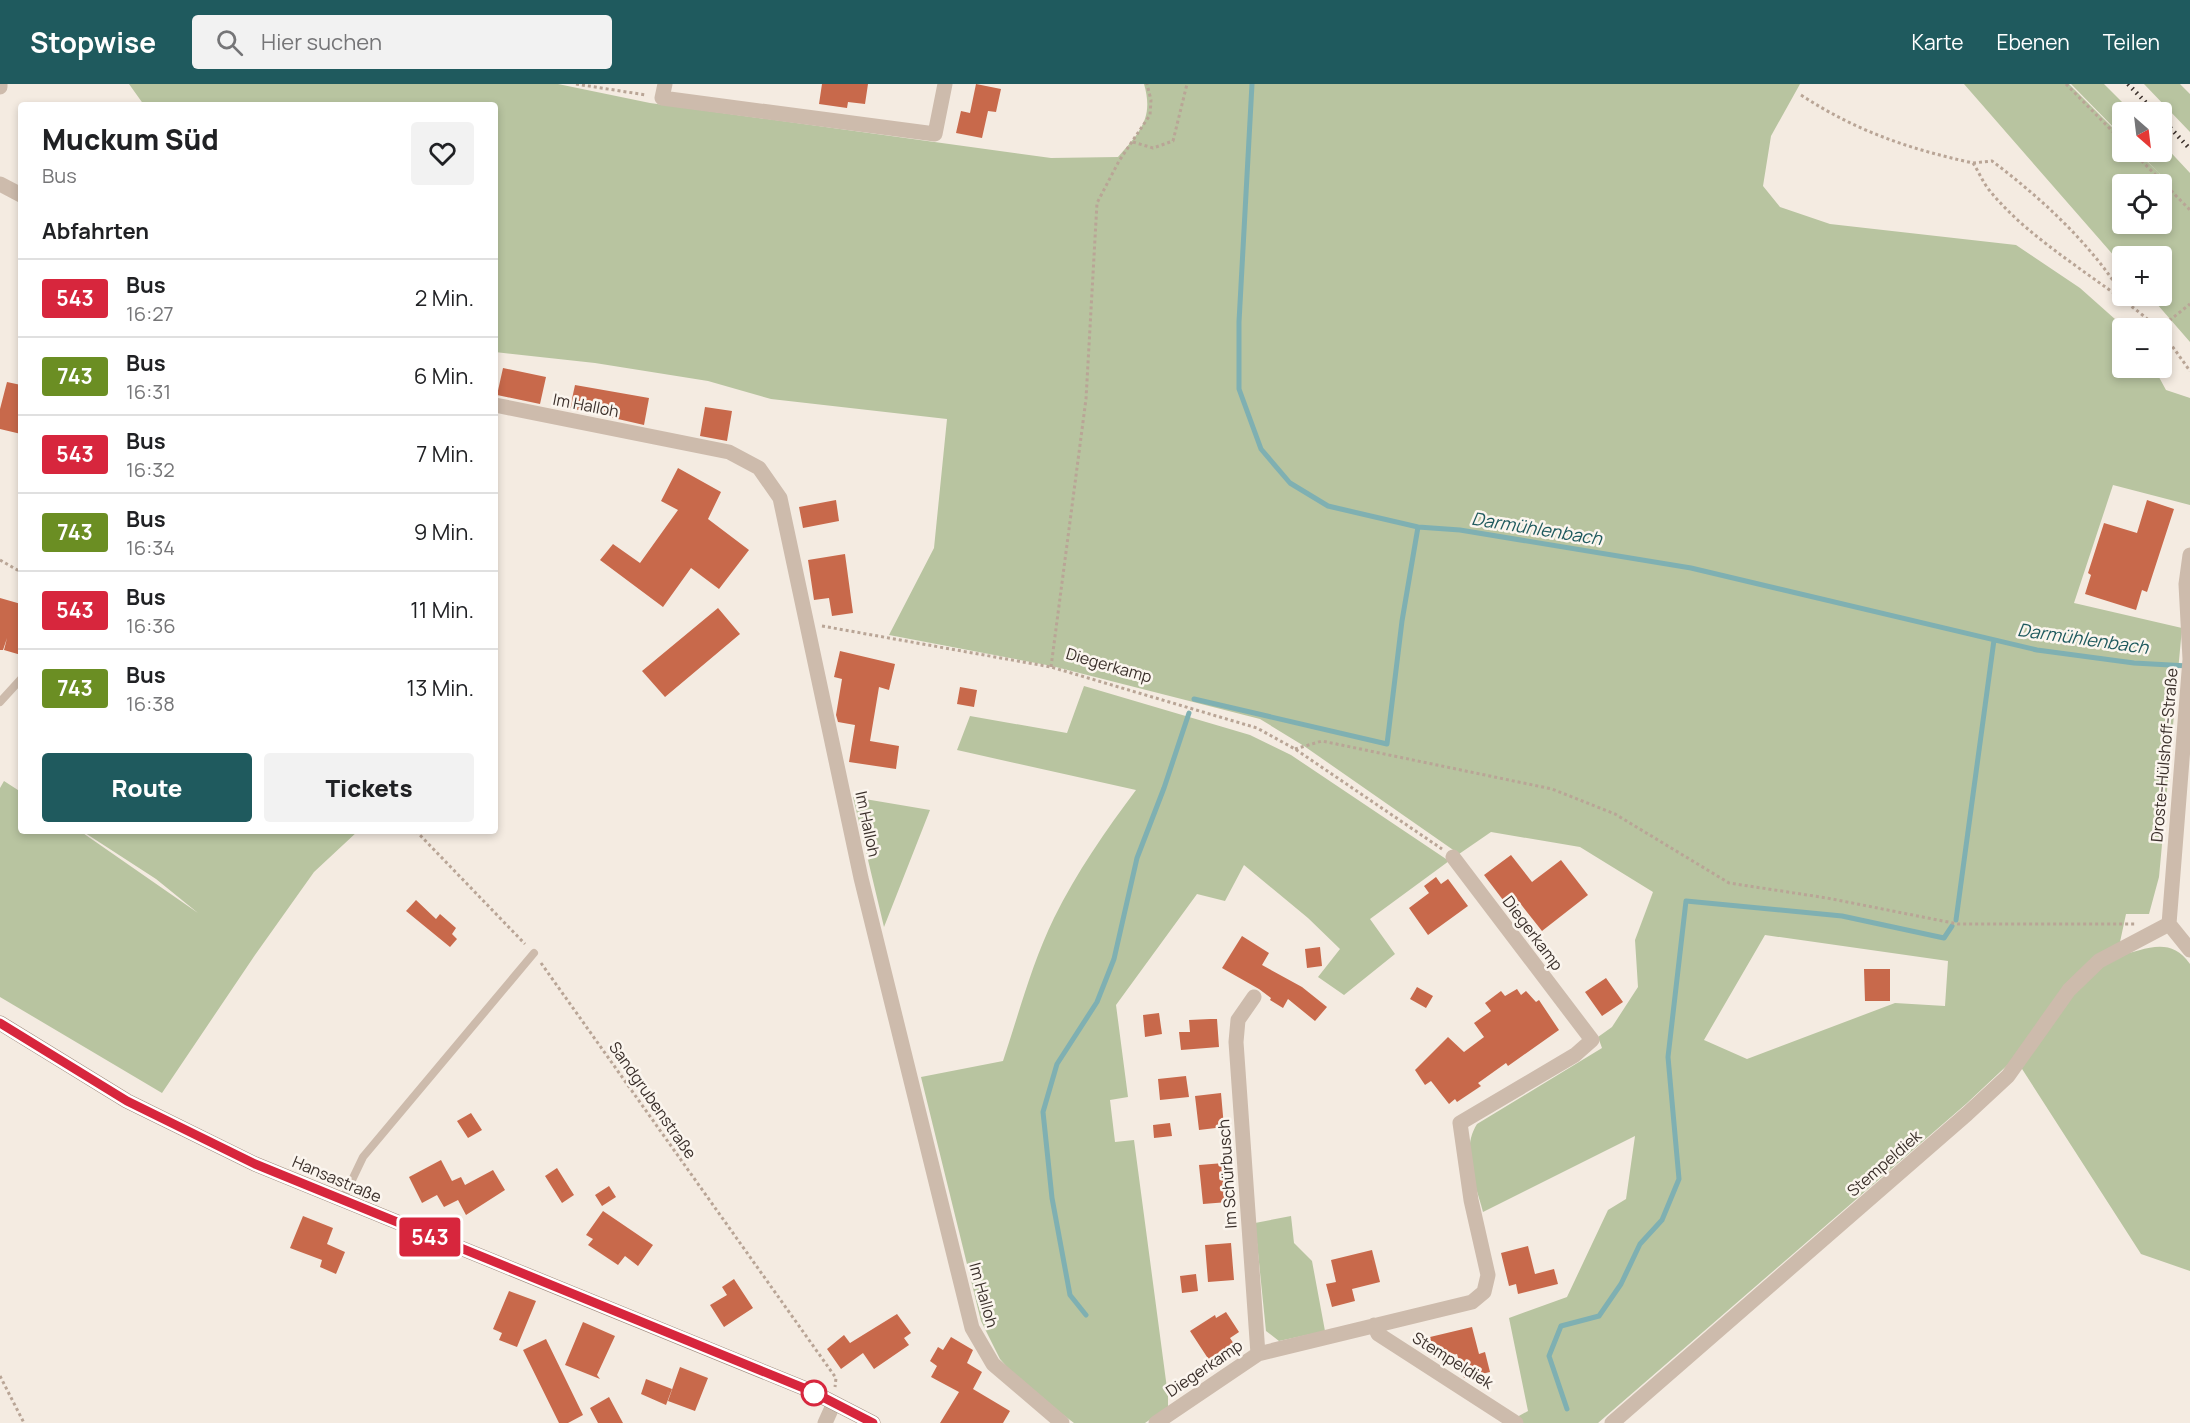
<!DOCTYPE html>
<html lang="de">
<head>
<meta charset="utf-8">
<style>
	body { margin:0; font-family:Manrope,sans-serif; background:#f2f2f2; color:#202124; height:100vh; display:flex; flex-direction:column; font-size:22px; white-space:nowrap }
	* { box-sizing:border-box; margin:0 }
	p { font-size:20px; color:#757577 }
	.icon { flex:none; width:33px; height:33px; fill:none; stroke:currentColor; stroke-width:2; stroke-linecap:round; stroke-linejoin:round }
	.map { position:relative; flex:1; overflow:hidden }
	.sheet { position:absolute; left:18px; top:18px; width:480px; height:732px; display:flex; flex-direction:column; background:#fff; border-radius:6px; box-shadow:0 3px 9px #0003 }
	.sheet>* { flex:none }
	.badge { padding:0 12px; border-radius:4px; font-size:21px; line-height:39px }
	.needle { width:39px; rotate:152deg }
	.tools { position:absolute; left:2112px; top:18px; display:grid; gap:12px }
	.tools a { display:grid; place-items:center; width:60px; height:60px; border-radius:6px; background:#fff; box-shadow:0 3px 9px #0003; font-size:30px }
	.map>.badge { position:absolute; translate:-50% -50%; box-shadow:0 0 0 3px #fff }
	h2 { padding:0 24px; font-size:22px; line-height:54px }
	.round { display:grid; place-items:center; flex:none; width:63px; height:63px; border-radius:6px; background:#f2f2f2 }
	.head { display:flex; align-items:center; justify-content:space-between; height:102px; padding:0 24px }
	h1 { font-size:28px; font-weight:800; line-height:45px }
	.cta { display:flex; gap:12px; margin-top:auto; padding:12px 24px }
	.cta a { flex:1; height:69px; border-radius:6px; background:#1f5a5e; color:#fff; font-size:24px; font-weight:800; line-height:69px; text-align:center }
	.cta a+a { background:#f2f2f2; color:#202124 }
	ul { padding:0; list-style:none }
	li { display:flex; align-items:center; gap:18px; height:78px; padding:0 24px; border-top:2px solid #e0e0e0 }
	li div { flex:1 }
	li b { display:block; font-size:22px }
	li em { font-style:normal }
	li .badge { min-width:66px; font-weight:700; text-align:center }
	header { display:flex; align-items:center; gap:36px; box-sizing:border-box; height:84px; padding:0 30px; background:#1f5a5e; color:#fff }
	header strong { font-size:28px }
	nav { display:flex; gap:33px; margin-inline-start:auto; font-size:21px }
	.search { width:420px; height:54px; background:#f2f2f2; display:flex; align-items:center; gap:15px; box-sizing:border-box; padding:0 21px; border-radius:6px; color:#757577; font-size:22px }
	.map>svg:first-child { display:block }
	.green { fill:#b8c4a0; fill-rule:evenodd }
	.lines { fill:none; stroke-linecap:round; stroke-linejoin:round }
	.stream { stroke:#7fb0b2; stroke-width:5 }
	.building { fill:#c8694b }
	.path { stroke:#b9a596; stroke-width:3; stroke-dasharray:3 3; stroke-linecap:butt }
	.lane { stroke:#cdbbac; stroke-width:8 }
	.street { stroke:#cdbbac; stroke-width:15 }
	.secondary { stroke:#a18a7d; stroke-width:15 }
	.rail { stroke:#3b302b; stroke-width:4.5; stroke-dasharray:1.5 4.5; stroke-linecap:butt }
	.line-casing { stroke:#fff; stroke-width:14 }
	.line { stroke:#d7263d; stroke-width:9 }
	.stop-dot { fill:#fff; stroke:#d7263d; stroke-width:3 }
	.labels { text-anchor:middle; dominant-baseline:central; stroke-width:5; stroke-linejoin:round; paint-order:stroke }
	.street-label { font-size:16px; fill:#3b302b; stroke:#fbf5ee }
	.water-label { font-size:18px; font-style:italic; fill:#1f5a5e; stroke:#fbf5ee }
</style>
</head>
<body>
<header>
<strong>Stopwise</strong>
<div class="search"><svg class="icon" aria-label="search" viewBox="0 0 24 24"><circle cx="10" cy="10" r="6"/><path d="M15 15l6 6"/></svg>Hier suchen</div>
<nav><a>Karte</a><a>Ebenen</a><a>Teilen</a></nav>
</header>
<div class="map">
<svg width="2190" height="1339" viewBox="0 0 2190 1339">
	<rect width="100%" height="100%" fill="#f4ebe1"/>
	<!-- green -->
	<path class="green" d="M129 0H558L650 19 1051 74 1118 73C1140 48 1154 34 1144 0H1800L1771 52 1763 102 1780 123 1830 140 2016 161 2080 204 2125 244H2122V284H2154L2166 306 2190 314V421L2113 401 2074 519 2182 544 2159 793 2149 830H2126L2117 872C2145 866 2170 851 2190 880V1187L2141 1170 2015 974 1966 1020 1598 1339H1523L1517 1333 1528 1327 1509 1234 1567 1213 1608 1126 1626 1115 1635 1052 1483 1128C1476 1100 1460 1067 1477 1040L1602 964 1598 953 1612 943 1638 903 1635 856 1653 808 1580 763 1491 748 1459 770 1304 662 1260 635 1052 582 889 551 934 464 947 335 771 315 708 297 595 279 495 268V21H144ZM1765 851 1948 877 1945 922 1895 919 1747 975 1704 956Z
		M1964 0H2069L2122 53V68H2137L2160 90 2138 68H2162V59L2190 89V258L2150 212H2162V172H2122V181ZM2122 100H2162V140H2122Z
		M2071 0H2104L2132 28H2122V52Z
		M2144 0H2180L2190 10V48Z
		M1084 602 1250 651 1291 671 1449 777 1370 835 1395 870 1344 911 1318 893 1340 865 1308 834 1244 781 1225 817 1197 810 1116 921 1128 1013 1110 1016 1115 1058 1134 1056 1168 1312V1323L1145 1339H1074L1021 1299 1000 1275 981 1237 921 993 1003 977C1019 929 1032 879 1054 834 1076 789 1106 746 1136 706L957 666 970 632 1067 649Z
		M4 697 21 708V747H80L198 829 156 795 82 747H358L314 788 255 871 162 1009 0 913V704Z
		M853 713 930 726 884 843Z
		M1291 1132 1294 1159 1312 1177 1325 1247 1279 1257 1266 1247 1255 1139Z"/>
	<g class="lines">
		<!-- stream -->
		<path class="stream" d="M1252 0 1239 238V305L1261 365 1290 399 1328 422 1418 443 1460 446 1691 484 2037 566 2134 579 2188 582
			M1194 615 1387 660 1402 537 1418 443
			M1956 836 1994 556
			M1086 1231 1070 1211 1052 1114 1043 1028 1057 980 1097 918 1114 875 1137 774 1164 704 1189 629
			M1567 1325 1549 1272 1561 1242 1599 1232 1621 1200 1640 1160 1662 1136 1679 1095 1668 973 1686 817 1842 832 1944 854 1952 842"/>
	</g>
	<!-- building -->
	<path class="building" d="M822 0H868L865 20 848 18 847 24 819 20Z
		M976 0 1001 5 996 28 988 27 982 54 956 49 961 27 970 29Z
		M503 284 546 293 540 320 497 311Z
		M7 298 21 301V350L0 345V325Z
		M575 301 649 314 644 341 570 324Z
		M705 323 732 327 727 357 700 352Z
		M678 384 721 408 708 435 749 466 719 505 691 484 663 523 600 476 613 460 640 479 678 426 661 417Z
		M836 416 839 437 803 444 799 423Z
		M2147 416 2174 425 2147 508 2142 506 2136 526 2085 510 2091 491 2088 489 2104 439 2137 449Z
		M845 470 853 529 832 532 829 514 814 516 808 476Z
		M0 514 21 520V571L4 566 7 554 3 566H0Z
		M718 524 740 550 665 613 642 587Z
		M840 567 895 580 889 606 879 603 870 657 899 662 896 685 849 678 855 641 838 638 836 631 842 595 834 593Z
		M960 603 977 606 974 623 957 620Z
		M1511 771 1532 798 1561 776 1588 811 1542 847 1512 809 1503 816 1484 791Z
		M1436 793 1441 800 1448 795 1468 822 1428 851 1409 824 1429 809 1424 802Z
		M416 816 436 835 440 830 456 844 452 850 457 855 450 863 406 827Z
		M1242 852 1269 869 1262 881 1302 903 1327 923 1315 937 1288 915 1283 924 1270 916 1271 914 1259 905 1222 884Z
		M1320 863 1322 882 1307 884 1305 865Z
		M1864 885H1890V917H1865Z
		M1606 894 1623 918 1602 932 1585 908Z
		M1417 903 1433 912 1426 924 1410 915Z
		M1517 905 1521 911 1526 907 1536 918 1539 916 1559 946 1508 982 1506 979 1478 999 1481 1002 1457 1018 1455 1015 1449 1020 1431 997 1425 1001 1415 986 1448 953 1464 968 1484 953 1474 939 1491 927 1485 919 1501 907 1505 912Z
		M1159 929 1162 950 1145 953 1143 931Z
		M1210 935H1217L1219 963 1181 966 1179 948H1190L1189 936Z
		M1186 992 1189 1013 1160 1016 1158 995Z
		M1221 1009 1224 1043 1199 1046 1195 1012Z
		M471 1029 482 1046 468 1054 457 1037Z
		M1170 1039 1172 1052 1154 1054 1153 1041Z
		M441 1076 452 1097 461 1093 465 1101 493 1086 505 1106 466 1131 458 1116 444 1123 437 1111 422 1119 409 1093Z
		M1224 1079 1228 1118 1203 1120 1199 1081Z
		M557 1084 574 1111 562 1119 545 1092Z
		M609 1102 616 1113 602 1122 595 1111Z
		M603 1127 653 1161 638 1182 625 1172 618 1181 588 1161 593 1155 586 1151Z
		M303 1132 333 1144 327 1160 345 1168 336 1190 320 1183 322 1176 290 1164Z
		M1231 1159 1234 1196 1208 1198 1205 1161Z
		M1528 1162 1535 1190 1554 1185 1558 1200 1518 1210 1516 1200 1509 1202 1501 1169Z
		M1372 1166 1380 1198 1352 1205 1355 1217 1332 1223 1326 1200 1336 1198 1331 1176Z
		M1196 1190 1198 1207 1182 1209 1180 1192Z
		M734 1195 753 1224 724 1243 710 1221 727 1211 722 1203Z
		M509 1207 536 1217 517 1263 499 1256 502 1249 493 1245Z
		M1226 1228 1239 1248 1230 1254 1238 1266 1220 1278 1216 1271 1209 1276 1190 1247 1215 1231 1216 1234Z
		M897 1230 911 1249 904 1254 909 1261 874 1285 863 1269 841 1285 827 1265 844 1251 850 1259Z
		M583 1238 615 1252 597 1291 600 1295 565 1281Z
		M1472 1243 1479 1270 1485 1268 1490 1288 1464 1294 1457 1270 1435 1275 1430 1253Z
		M951 1253 973 1266 967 1279 982 1288 973 1305 1010 1327 1003 1339H940L959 1308 931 1293 937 1282 930 1277 938 1263 943 1266Z
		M546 1255 583 1331 568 1339H559L523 1266Z
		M680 1283 708 1294 695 1327 668 1317Z
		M646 1295 672 1305 666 1321 641 1310Z
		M609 1313 623 1339H598L590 1324Z"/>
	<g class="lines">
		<!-- path -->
		<path class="path" d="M576 0 646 11
			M2066 0 2122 57
			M1801 11C1856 47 1909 65 1973 79 1979 88 1983 99 1990 107 2033 160 2106 198 2158 244
			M1133 58 1153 64 1173 57 1187 0
			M2133 68 2190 126
			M1973 79 1992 77C2040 113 2090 159 2122 210
			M2160 244 2190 220
			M2162 248 2190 287
			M0 476 21 488
			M822 542 1051 583 1257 644 1295 665 1442 765
			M1051 583 1086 315 1097 119 1119 77 1150 31 1151 16 1147 0
			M1295 665 1322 657 1552 705 1615 730 1729 799 1827 814 1958 840H2135
			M416 747 525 860
			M541 879 836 1294 835 1303
			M0 1292 24 1339"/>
		<!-- lane -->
		<path class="lane" d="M0 618 21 595
			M342 1117 363 1073 534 869"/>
		<!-- street -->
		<path class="street" d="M665 0 662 14 935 50 945 0
			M0 3V0
			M0 100 21 111
			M495 321 729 368 759 384 780 414 861 794 972 1244 993 1280 1062 1339
			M2190 471 2186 500 2190 575 2169 840 2190 866
			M1254 913 1238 936 1236 958 1258 1270
			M1374 1241 1378 1250 1516 1339
			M825 1339 834 1319
			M1156 1339 1258 1270 1472 1218 1484 1208 1488 1191 1471 1116 1460 1039 1575 971 1592 956 1453 773
			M1612 1339 1967 1030 2008 992 2069 906 2099 877 2169 840"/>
		<!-- secondary -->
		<path class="secondary" d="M0 939 127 1017 255 1080 811 1307 873 1339"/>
		<!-- rail -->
		<path class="rail" d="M2128 0 2155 28
			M2162 35 2190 65"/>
	</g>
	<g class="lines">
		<!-- line casing -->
		<g class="line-casing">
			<path id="line" d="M0 939 127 1017 255 1080 811 1307 873 1339"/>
		</g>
		<!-- line -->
		<use href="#line" class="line"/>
	</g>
	<!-- markers -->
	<circle class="stop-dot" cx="814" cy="1309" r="12"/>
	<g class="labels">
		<!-- street labels -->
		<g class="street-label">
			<text transform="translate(586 321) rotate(11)">Im Halloh</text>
			<text transform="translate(1109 581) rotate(16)">Diegerkamp</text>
			<text transform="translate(2164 671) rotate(-85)">Droste-Hülshoff-Straße</text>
			<text transform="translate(868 740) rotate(78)">Im Halloh</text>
			<text transform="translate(1533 849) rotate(53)">Diegerkamp</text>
			<text transform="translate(653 1016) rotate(55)">Sandgrubenstraße</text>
			<text transform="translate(1884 1079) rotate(-41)">Stempeldiek</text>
			<text transform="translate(1227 1090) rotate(-94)">Im Schürbusch</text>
			<text transform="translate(337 1095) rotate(23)">Hansastraße</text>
			<text transform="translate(984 1211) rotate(74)">Im Halloh</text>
			<text transform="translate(1453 1276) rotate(32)">Stempeldiek</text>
			<text transform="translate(1204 1284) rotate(-34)">Diegerkamp</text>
		</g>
		<!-- water labels -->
		<g class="water-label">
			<text transform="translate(1537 444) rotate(9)">Darmühlenbach</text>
			<text transform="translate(2083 554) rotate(8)">Darmühlenbach</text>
		</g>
	</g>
</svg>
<div class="tools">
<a><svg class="needle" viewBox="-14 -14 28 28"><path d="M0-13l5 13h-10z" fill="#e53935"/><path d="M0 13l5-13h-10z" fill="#757577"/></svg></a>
<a><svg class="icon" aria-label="locate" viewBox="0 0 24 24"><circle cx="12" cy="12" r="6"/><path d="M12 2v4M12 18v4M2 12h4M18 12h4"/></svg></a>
<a>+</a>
<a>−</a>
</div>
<b class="badge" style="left:430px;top:1153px;background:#d7263d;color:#fff">543</b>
<section class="sheet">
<div class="head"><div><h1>Muckum Süd</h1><p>Bus</p></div><a class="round"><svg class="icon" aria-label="heart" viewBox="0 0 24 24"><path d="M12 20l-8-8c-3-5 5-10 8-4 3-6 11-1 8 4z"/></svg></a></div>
<h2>Abfahrten</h2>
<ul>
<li><span class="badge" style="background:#d7263d;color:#fff">543</span><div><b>Bus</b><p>16:27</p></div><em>2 Min.</em></li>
<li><span class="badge" style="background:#6b8e23;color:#fff">743</span><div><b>Bus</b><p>16:31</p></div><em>6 Min.</em></li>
<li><span class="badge" style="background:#d7263d;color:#fff">543</span><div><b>Bus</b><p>16:32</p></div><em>7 Min.</em></li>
<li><span class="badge" style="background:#6b8e23;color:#fff">743</span><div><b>Bus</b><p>16:34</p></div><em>9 Min.</em></li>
<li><span class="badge" style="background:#d7263d;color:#fff">543</span><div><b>Bus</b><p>16:36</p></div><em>11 Min.</em></li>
<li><span class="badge" style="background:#6b8e23;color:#fff">743</span><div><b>Bus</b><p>16:38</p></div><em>13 Min.</em></li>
</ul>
<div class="cta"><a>Route</a><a>Tickets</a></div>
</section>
</div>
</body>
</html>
